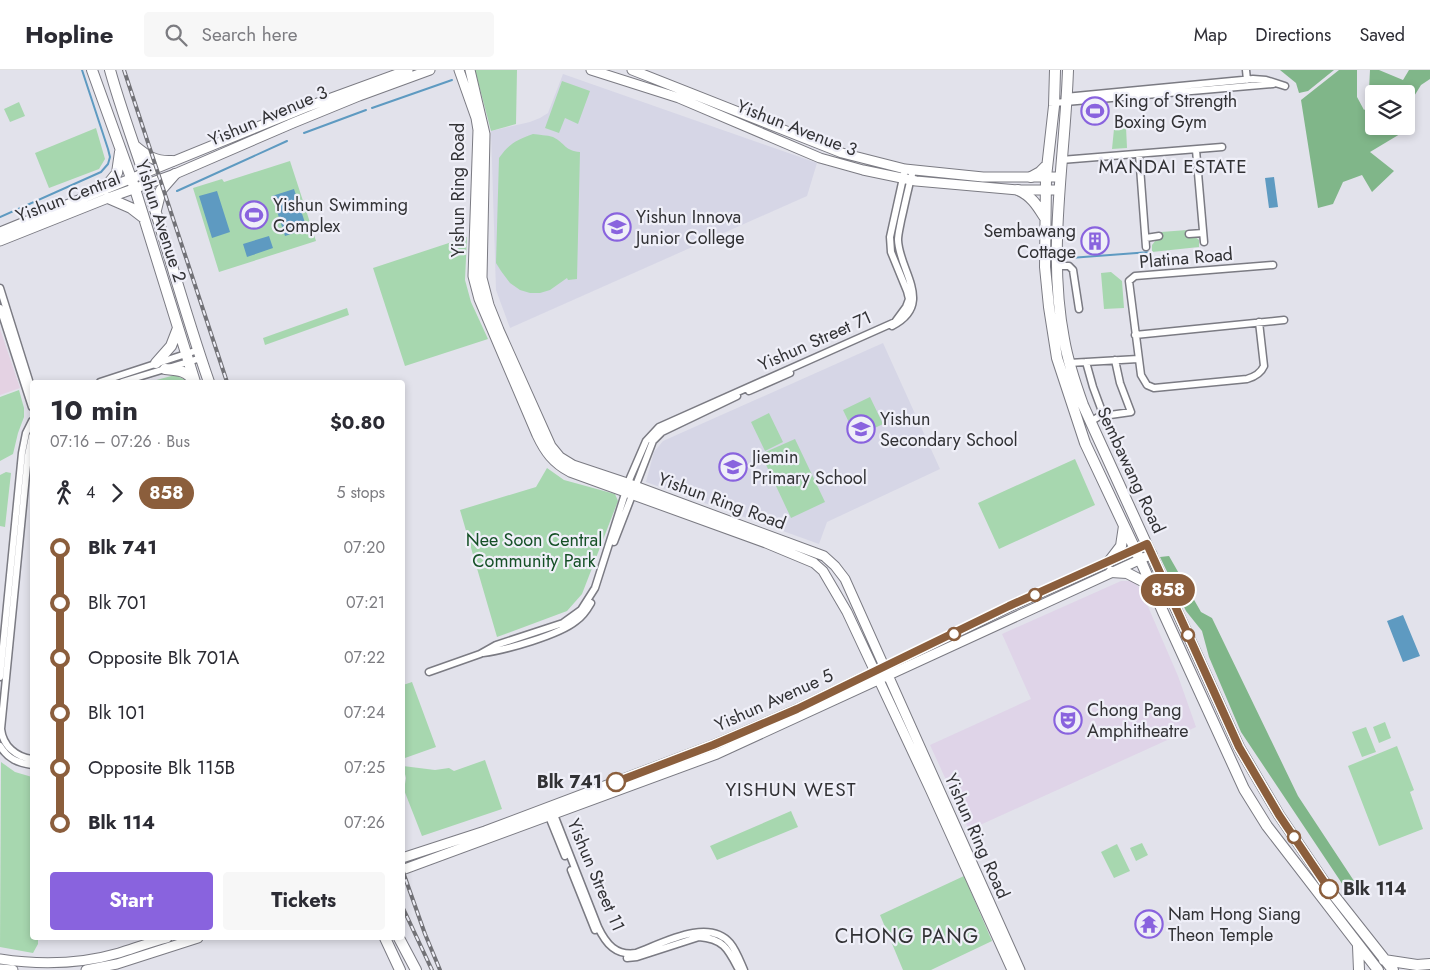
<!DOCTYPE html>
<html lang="en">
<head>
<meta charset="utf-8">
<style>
	body { margin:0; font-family:Jost,sans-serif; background:#f7f7f7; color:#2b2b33; height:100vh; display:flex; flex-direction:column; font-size:19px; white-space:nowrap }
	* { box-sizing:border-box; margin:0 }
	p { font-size:16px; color:#7c7c81 }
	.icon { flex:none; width:28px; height:28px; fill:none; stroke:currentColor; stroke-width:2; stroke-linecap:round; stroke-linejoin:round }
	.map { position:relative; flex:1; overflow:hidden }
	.details { position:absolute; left:30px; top:310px; width:375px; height:560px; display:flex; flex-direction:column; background:#fff; border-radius:5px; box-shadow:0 2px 8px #0003 }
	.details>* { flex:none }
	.badge { padding:0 10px; border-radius:16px; font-size:18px; line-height:32px }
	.tools { position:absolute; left:1365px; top:15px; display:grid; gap:10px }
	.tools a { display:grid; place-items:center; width:50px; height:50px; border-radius:5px; background:#fff; box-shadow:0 2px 8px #0003; font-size:25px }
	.map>.badge { position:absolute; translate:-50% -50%; box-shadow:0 0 0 2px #fff }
	.legs { display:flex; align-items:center; gap:8px; height:55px; padding:0 20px; font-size:16px }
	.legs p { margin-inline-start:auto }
	.summary { display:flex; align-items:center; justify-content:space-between; height:85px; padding:0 20px }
	h1 { font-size:28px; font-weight:700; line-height:38px }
	.action { display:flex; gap:10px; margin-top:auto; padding:10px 20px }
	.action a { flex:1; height:58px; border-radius:5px; background:#8963de; color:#fff; font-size:20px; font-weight:700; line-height:58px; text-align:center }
	.action a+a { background:#f7f7f7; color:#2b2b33 }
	ul { padding:0 20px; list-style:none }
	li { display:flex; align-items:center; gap:18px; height:55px; font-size:19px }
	li i { display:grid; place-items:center; width:8px; height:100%; margin:0 6px; background:currentColor }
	li i::after { content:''; width:12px; height:12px; margin:-6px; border:4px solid; border-radius:50%; background:#fff }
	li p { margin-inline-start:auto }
	li:first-child i { background:linear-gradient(#0000 50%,currentColor 0) }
	li:last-child i { background:linear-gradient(currentColor 50%,#0000 0) }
	header { display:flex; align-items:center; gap:30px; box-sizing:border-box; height:70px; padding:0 25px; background:#fff; border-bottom:1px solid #e1e1e2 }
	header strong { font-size:24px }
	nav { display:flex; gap:28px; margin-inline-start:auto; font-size:18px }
	.search { width:350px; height:45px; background:#f7f7f7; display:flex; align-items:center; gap:12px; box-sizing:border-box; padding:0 18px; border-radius:5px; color:#7c7c81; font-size:19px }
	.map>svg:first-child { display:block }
	.commercial { fill:#dfd4e8 }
	.built { fill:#d6d6e6 }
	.medical { fill:#e4d2e3 }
	.green { fill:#a7d7af }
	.forest { fill:#80b689; fill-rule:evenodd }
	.water { fill:#5e9ac1 }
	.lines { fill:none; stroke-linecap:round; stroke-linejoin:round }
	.stream { stroke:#5e9ac1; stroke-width:2 }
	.street-casing { stroke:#7b7b83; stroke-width:9 }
	.secondary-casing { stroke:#7b7b83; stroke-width:11 }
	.primary-casing { stroke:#7b7b83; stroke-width:12 }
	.street { stroke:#fff; stroke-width:6 }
	.secondary { stroke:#fff; stroke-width:9 }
	.primary { stroke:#fff; stroke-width:10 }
	.rail-casing { stroke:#727277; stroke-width:4 }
	.rail { stroke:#efeff8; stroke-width:2; stroke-dasharray:5.5; stroke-linecap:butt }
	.line-1-casing { stroke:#fff; stroke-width:11 }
	.line-1 { stroke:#8b5e3c; stroke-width:8 }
	.stop-1-dot { fill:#fff; stroke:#8b5e3c; stroke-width:2.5 }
	.labels { text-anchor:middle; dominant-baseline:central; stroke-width:4.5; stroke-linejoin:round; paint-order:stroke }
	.poi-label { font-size:18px; fill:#323235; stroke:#efeff8; text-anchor:start }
	.street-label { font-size:18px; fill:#323235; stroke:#efeff8 }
	.park-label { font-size:18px; fill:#155026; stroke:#efeff8 }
	.stop-label { font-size:18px; font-weight:bold; fill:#323235; stroke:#efeff8; text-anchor:end }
	.neighbourhood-label { font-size:19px; letter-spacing:1px; fill:#323235; stroke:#efeff8 }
	.quarter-label { font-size:20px; letter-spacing:1px; fill:#323235; stroke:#efeff8 }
</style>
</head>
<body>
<header>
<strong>Hopline</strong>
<div class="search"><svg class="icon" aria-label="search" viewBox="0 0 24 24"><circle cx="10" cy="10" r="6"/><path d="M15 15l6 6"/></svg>Search here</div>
<nav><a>Map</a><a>Directions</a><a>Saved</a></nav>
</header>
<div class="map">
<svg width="1430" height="900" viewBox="0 0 1430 900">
	<rect width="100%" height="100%" fill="#e2e2eb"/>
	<!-- commercial -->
	<path class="commercial" d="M1121 511H1132L1140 518 1178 606 1196 657 969 760 930 675 1031 629 1002 564Z"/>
	<!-- built -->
	<path class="built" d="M563 4 817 93 807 126 510 258 496 220 491 61 530 52 540 48 548 43Z
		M883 273 940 399 827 452 819 474 646 412 654 382 663 371Z"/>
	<!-- medical -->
	<path class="medical" d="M0 259 20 318 0 325Z"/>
	<!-- green -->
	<path class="green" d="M475 0H517L516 54 491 61Z
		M562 11 590 21 578 54 565 48 559 63 545 58Z
		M19 32 25 46 10 52 4 39Z
		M1126 57 1127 78 1112 79 1114 59Z
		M96 58 105 89 99 99 49 118 35 83Z
		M533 64C539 65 547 65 553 67 565 73 565 81 580 82L577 209 568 210 567 208 550 220 540 223H530L520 220 510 213 501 201 496 193 499 88C509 74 516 70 533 64Z
		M290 91 316 171 219 202 193 118 222 109 224 112Z
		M1187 160 1188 167 1194 166 1199 170V177L1152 182V175L1156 170 1162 169 1161 162Z
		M467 167 465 210 471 232 488 269 405 296 373 198Z
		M1111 202 1122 211 1124 238 1104 239 1101 203Z
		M347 238 349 245 265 275 263 268Z
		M175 305 190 312H149Z
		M19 320 24 338V347L18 363 13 384 0 391V327Z
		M870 327 883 354 856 367 843 340Z
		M769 343 783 372 765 381 751 352Z
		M795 369 825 432 791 448 761 384Z
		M1075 389 1095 435 999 479 978 433Z
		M547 398 564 410 615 424 618 431 582 524 567 541 497 567 460 440 536 417Z
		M6 402 11 403 5 457 0 456V405Z
		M412 612 436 677 405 688 402 682 403 615Z
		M1385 652 1391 668 1379 673 1373 657Z
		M1366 657 1376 682 1362 687 1352 662Z
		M1397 676 1414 720 1410 722 1423 759 1379 776 1348 696Z
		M485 690 502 739 422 766 404 720 406 708 403 696 435 700 449 698 454 701Z
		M1 692 15 702 32 707V868H38V874L33 883 0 877Z
		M791 741 798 757 717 790 710 776Z
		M1142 773 1148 785 1136 791 1130 778Z
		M1117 774 1130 801 1114 808 1101 782Z
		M964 806 992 871 931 900H903L880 845Z"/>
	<!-- forest -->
	<path class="forest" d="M1280 0H1334L1308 21 1299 23 1296 13Z
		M1339 0H1357V27L1364 40 1370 36 1369 20 1370 0H1379L1403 10 1409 0H1430V9L1421 15 1408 36 1415 55 1370 82 1394 101 1372 122 1362 105 1343 112 1333 134 1318 138 1301 30ZM1374 24H1406V56H1374Z
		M1169 486 1201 542 1212 548 1298 726 1358 817 1349 824 1241 662 1209 587 1202 561 1186 541 1160 487Z"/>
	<!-- water -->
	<path class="water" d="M1274 107 1278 137 1269 138 1265 108Z
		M294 119 307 159 285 166 272 126Z
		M217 121 230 162 212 168 199 126Z
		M269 166 273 178 247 187 243 174Z
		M1403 545 1420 586 1403 592 1387 551Z"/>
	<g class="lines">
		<!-- stream -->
		<path class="stream" d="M372 38 452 10
			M304 63 366 40
			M177 121 287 71
			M0 147 101 102 108 94 110 87 108 79 82 0
			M1070 188 1150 182"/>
		<!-- street casing -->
		<g class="street-casing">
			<path id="street" d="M1246 0 1247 10
				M1065 27 1253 9 1266 10 1285 16
				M1054 33 1273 14
				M1196 80 1204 172
				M1139 84 1146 177
				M1061 90 1222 77
				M1189 164 1203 163
				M1146 168 1159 166
				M1057 196H1069L1073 200 1079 239
				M0 218 32 320
				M0 238 32 337
				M1259 252 1264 296C1261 303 1254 307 1247 309L1154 318 1147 315 1141 305 1129 211 1135 206 1273 195
				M892 256C935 234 899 201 898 170 898 164 900 157 901 151 905 134 908 118 913 101
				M1135 265 1284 250
				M1086 292 1093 317 1103 344 1090 352
				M1069 293 1138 289
				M100 312 198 280
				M122 312 201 288
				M749 321 790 303
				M1103 346 1131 342 1120 313 1115 290
				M32 366 28 385 1 659C3 676 16 687 32 689
				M614 472 653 371 662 362 737 326
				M483 583C506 580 559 565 576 551 582 547 587 540 591 533
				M429 602 480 584 496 575 563 553 581 540 595 518 630 408 646 371 659 357 895 252 906 237 909 229 907 221 891 182 890 167 905 99
				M0 607 22 383 26 363 32 351
				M0 676C8 689 18 693 32 695
				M553 742 598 857C606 874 616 886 636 883 661 874 708 847 730 873 736 880 740 891 744 900
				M548 744 565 786
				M571 800 595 860
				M627 888 637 887 699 867C724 869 728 879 739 900"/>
		</g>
		<!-- secondary casing -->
		<g class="secondary-casing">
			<path id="secondary" d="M459 0 476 48 478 60 473 206 479 229 537 365C545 382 553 393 570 402L766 473 814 493 823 501 847 542 930 719 1012 900
				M470 0 485 64 482 208 489 235 499 260 551 376 560 387 573 395 624 412 824 486 835 496 845 509 1020 900
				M591 0 679 28 820 88 863 100 916 111 1018 120H1059
				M632 0 842 83 905 99 983 107H1059
				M0 162 304 38 408 0
				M0 171 108 128 175 104 293 53 359 26 430 0
				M402 788 485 761 713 675 797 639 1009 537 1147 475
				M402 800 717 684 1152 484
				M0 889C39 895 81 894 119 883 135 878 151 872 167 868
				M0 899 13 900
				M86 900 117 894 198 868"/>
		</g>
		<!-- primary casing -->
		<g class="primary-casing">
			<path id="primary" d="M92 0 135 119 195 312
				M110 0C121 40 136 79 149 120 169 184 187 249 209 312
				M1055 0 1054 36 1046 107 1045 197 1049 237 1057 288 1085 373 1143 496 1163 542 1244 719 1267 756 1378 900
				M1068 0C1065 90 1047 180 1064 269 1068 292 1075 313 1083 335L1239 677 1279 745 1329 819 1393 900
				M135 76C147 86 155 92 172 91
				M1031 107 1040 102 1047 95
				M104 119 117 103 120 82
				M1018 120C1032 126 1038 137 1045 148
				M108 128 131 138 144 148
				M156 140 161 120 175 104
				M156 293 171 276 178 258
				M165 299C177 300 187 300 194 312
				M1108 493 1121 476 1124 456
				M1111 502 1127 503 1152 516
				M385 868 400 900
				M399 868 416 900
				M1358 876 1359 900
				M1384 890 1417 895 1430 894"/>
		</g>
		<!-- street -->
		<use href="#street" class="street"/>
		<!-- secondary -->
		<use href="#secondary" class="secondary"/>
		<!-- primary -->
		<use href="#primary" class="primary"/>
		<!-- rail casing -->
		<g class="rail-casing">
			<path id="rail" d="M124 0 227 312
				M402 799 425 864 440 900
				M402 836 432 900"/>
		</g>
		<!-- rail -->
		<use href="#rail" class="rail"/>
	</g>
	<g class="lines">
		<!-- line-1 casing -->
		<g class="line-1-casing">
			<path id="line-1" d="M616 712 713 675 797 639 1009 536 1147 474 1239 677 1279 745 1329 819"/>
		</g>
		<!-- line-1 -->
		<use href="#line-1" class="line-1"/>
	</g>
	<!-- icons -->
	<defs>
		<g id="stadium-ring" transform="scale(1.4375)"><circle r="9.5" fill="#efeff8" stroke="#8963de" stroke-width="1.5"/><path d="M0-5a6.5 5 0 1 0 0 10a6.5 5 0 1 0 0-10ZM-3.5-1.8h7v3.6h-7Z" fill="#8963de"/></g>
		<g id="university-ring" transform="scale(1.4375)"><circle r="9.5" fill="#efeff8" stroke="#8963de" stroke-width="1.5"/><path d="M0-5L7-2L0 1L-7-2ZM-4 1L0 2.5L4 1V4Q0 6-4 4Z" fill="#8963de"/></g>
		<g id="building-ring" transform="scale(1.4375)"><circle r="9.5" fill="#efeff8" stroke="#8963de" stroke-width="1.5"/><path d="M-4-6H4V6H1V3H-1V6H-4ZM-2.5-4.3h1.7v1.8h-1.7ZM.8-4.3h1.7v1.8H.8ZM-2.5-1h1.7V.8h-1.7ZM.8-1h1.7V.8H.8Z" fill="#8963de"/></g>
		<g id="school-ring" transform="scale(1.4375)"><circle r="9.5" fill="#efeff8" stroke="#8963de" stroke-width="1.5"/><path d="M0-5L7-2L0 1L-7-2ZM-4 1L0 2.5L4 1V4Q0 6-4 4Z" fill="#8963de"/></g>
		<g id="theatre-ring" transform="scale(1.4375)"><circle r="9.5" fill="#efeff8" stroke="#8963de" stroke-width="1.5"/><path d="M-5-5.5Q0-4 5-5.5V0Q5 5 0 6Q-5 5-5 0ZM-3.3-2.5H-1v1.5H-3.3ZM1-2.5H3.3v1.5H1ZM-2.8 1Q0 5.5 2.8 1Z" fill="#8963de"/></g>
		<g id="temple-ring" transform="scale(1.4375)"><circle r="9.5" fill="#efeff8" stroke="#8963de" stroke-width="1.5"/><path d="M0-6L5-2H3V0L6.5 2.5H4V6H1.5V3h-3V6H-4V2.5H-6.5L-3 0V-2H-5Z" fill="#8963de"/></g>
	</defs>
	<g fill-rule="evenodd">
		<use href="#stadium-ring" x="1095" y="41"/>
		<use href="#stadium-ring" x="254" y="145"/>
		<use href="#university-ring" x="617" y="157"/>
		<use href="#building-ring" x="1095" y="171"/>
		<use href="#school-ring" x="861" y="359"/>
		<use href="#school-ring" x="733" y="397"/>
		<use href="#theatre-ring" x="1068" y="650"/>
		<use href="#temple-ring" x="1149" y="854"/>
	</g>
	<!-- markers -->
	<g class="stop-1-dot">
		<circle cx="1035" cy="525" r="6"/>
		<circle cx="954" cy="564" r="6"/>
		<circle cx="1188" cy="565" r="6"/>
		<circle cx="616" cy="712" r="9"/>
		<circle cx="1294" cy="767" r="6"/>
		<circle cx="1329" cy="819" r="9"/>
	</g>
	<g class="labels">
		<!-- poi labels -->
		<g class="poi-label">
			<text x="1114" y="31">King of Strength<tspan x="1114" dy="21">Boxing Gym</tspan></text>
			<text x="273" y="135">Yishun Swimming<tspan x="273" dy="21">Complex</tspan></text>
			<text x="636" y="147">Yishun Innova<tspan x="636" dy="21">Junior College</tspan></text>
			<text x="1076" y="161" text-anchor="end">Sembawang<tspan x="1076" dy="21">Cottage</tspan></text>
			<text x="880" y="349">Yishun<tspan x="880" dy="21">Secondary School</tspan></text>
			<text x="752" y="387">Jiemin<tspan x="752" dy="21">Primary School</tspan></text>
			<text x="1087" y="640">Chong Pang<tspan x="1087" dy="21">Amphitheatre</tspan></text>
			<text x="1168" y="844">Nam Hong Siang<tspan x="1168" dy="21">Theon Temple</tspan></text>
		</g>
		<!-- street labels -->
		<g class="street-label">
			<text transform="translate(268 46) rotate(-23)">Yishun Avenue 3</text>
			<text transform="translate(797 58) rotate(21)">Yishun Avenue 3</text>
			<text transform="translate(458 120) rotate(-90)">Yishun Ring Road</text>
			<text transform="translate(68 127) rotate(-21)">Yishun Central</text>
			<text transform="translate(161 151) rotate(72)">Yishun Avenue 2</text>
			<text transform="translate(1186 188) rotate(-5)">Platina Road</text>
			<text transform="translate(815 271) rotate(-24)">Yishun Street 71</text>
			<text transform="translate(1131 400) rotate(65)">Sembawang Road</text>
			<text transform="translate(722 431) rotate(20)">Yishun Ring Road</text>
			<text transform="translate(774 630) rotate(-24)">Yishun Avenue 5</text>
			<text transform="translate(977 766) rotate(66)">Yishun Ring Road</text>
			<text transform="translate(596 805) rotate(67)">Yishun Street 11</text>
		</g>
		<!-- park labels -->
		<g class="park-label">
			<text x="534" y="470">Nee Soon Central<tspan x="534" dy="21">Community Park</tspan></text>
		</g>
		<!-- stop labels -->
		<g class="stop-label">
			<text x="602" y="712">Blk 741</text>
			<text x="1343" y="819" text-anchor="start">Blk 114</text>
		</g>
		<!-- neighbourhood labels -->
		<g class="neighbourhood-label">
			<text x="1173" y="96">MANDAI ESTATE</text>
			<text x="791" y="719">YISHUN WEST</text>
		</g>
		<!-- quarter labels -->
		<g class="quarter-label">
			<text x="907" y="866">CHONG PANG</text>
		</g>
	</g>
</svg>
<div class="tools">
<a><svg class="icon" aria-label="layers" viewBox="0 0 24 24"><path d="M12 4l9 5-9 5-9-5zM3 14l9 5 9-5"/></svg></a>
</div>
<b class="badge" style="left:1168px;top:520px;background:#8b5e3c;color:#fff">858</b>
<section class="details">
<div class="summary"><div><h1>10 min</h1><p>07:16 – 07:26 · Bus</p></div><b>$0.80</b></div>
<div class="legs"><svg class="icon" aria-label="walk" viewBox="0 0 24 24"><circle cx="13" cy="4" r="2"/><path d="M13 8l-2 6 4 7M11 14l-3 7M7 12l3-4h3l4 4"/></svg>4<svg class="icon" aria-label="forward" viewBox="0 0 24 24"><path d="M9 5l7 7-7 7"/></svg><b class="badge" style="background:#8b5e3c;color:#fff">858</b><p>5 stops</p></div>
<ul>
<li><i style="color:#8b5e3c"></i><b>Blk 741</b><p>07:20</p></li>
<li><i style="color:#8b5e3c"></i><span>Blk 701</span><p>07:21</p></li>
<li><i style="color:#8b5e3c"></i><span>Opposite Blk 701A</span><p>07:22</p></li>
<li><i style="color:#8b5e3c"></i><span>Blk 101</span><p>07:24</p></li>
<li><i style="color:#8b5e3c"></i><span>Opposite Blk 115B</span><p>07:25</p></li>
<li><i style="color:#8b5e3c"></i><b>Blk 114</b><p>07:26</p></li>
</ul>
<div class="action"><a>Start</a><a>Tickets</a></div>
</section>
</div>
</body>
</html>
